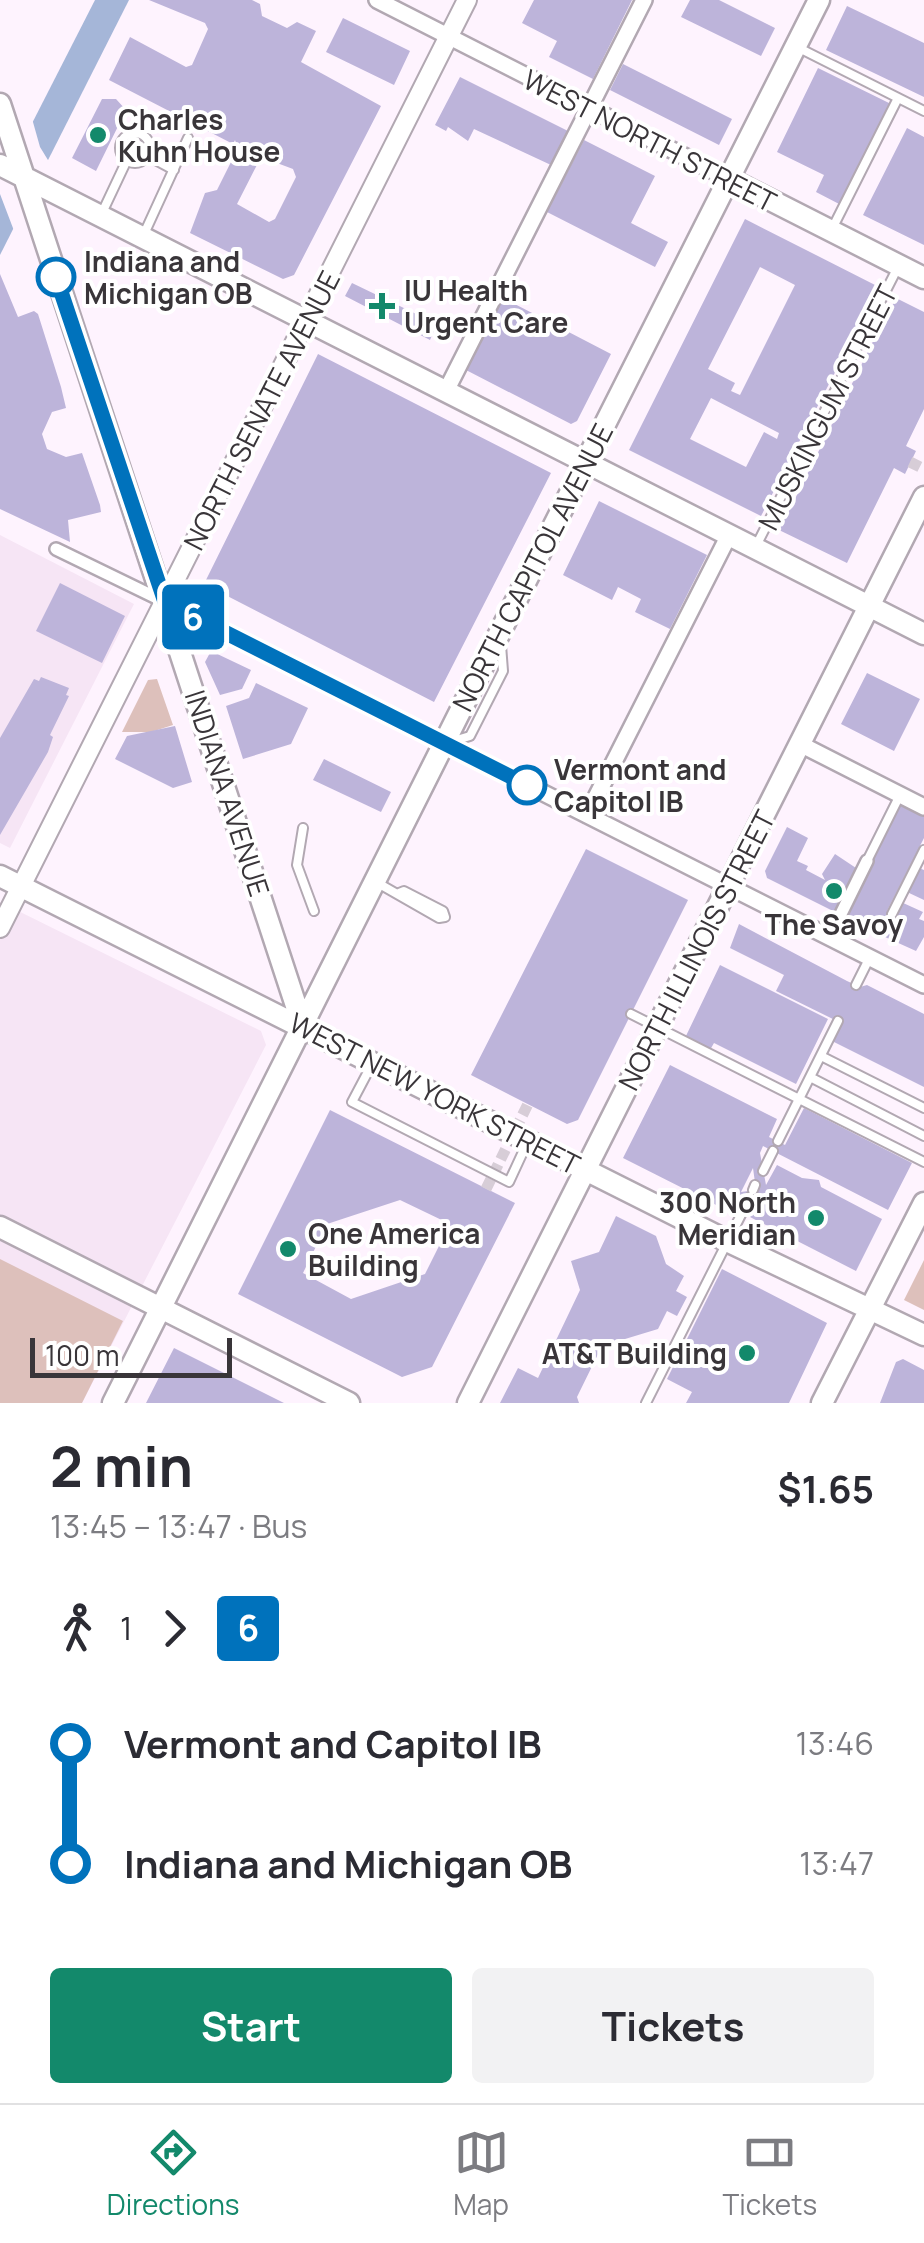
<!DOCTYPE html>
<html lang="en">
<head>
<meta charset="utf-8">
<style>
	body { margin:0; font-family:Manrope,sans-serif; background:#f2f2f3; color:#2b2b33; height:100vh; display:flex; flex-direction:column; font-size:38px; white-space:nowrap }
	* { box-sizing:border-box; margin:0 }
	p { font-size:32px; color:#7c7c81 }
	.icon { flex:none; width:55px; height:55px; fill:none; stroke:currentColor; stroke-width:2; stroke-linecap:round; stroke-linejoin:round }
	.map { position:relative; height:1403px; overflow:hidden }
	.details { display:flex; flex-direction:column; background:#fff; flex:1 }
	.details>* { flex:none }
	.badge { padding:0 20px; border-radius:8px; font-size:35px; line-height:65px }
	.scale { position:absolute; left:30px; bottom:25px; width:202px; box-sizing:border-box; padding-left:10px; border:5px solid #393539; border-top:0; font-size:28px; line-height:35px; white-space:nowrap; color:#393539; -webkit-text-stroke:8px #fff; paint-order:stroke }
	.map>.badge { position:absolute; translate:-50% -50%; box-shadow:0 0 0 5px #fff }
	.legs { display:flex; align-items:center; gap:15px; height:110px; padding:0 50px; font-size:32px }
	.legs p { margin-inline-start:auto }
	.headline { display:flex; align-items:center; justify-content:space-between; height:170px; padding:0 50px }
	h1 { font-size:55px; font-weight:700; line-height:75px }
	.cta { display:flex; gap:20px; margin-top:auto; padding:20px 50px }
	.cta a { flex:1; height:115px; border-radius:10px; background:#13896b; color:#fff; font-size:40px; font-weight:700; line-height:115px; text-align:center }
	.cta a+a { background:#f2f2f3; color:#2b2b33 }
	ul { padding:0 50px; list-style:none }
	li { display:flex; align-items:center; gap:35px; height:120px; font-size:38px }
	li i { display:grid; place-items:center; width:15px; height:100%; margin:0 12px; background:currentColor }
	li i::after { content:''; width:25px; height:25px; margin:-12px; border:8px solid; border-radius:50%; background:#fff }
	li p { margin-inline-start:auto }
	li:first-child i { background:linear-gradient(#0000 50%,currentColor 0) }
	li:last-child i { background:linear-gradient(currentColor 50%,#0000 0) }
	.tab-bar { display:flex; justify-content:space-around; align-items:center; height:140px; border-top:2px solid #e1e1e2; background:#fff; font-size:28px; color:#7c7c81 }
	.tab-bar a { display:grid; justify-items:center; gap:5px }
	.tab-bar .selected { color:#13896b }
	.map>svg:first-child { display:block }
	.built { fill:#f6e5f5 }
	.green { fill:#ddc0bb }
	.water { fill:#a5b6d8 }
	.pier { fill:#fef3fe }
	.building { fill:#bdb4da; fill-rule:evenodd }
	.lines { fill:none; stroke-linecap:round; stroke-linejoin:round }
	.pedestrian-tunnel { stroke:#d7cdd7; stroke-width:11; stroke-dasharray:11 5.5; stroke-linecap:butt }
	.service-casing { stroke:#b2a8b2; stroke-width:12 }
	.pedestrian-casing { stroke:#b2a8b2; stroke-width:16 }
	.minor-casing { stroke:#b2a8b2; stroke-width:20 }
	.tertiary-casing { stroke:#b2a8b2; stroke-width:22 }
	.secondary-casing { stroke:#b2a8b2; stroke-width:25 }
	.service { stroke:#fff; stroke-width:8 }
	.pedestrian { stroke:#fff; stroke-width:11 }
	.minor { stroke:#fff; stroke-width:15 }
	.tertiary { stroke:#fff; stroke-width:18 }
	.secondary { stroke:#fff; stroke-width:20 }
	.line-1-casing { stroke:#fff; stroke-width:22 }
	.line-1 { stroke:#0072bc; stroke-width:15 }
	.poi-dot { fill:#13896b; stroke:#fff; stroke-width:4 }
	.stop-1-dot { fill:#fff; stroke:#0072bc; stroke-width:5 }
	.labels { text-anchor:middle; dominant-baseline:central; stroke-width:8; stroke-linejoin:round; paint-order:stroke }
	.poi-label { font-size:28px; font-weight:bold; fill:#393539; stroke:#fff; text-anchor:start }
	.street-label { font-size:28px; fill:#393539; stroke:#fff }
	.stop-label { font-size:28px; font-weight:bold; fill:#393539; stroke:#fff; text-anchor:start }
</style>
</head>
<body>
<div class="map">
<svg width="924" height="1403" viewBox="0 0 924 1403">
	<rect width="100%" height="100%" fill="#fef3fe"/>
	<!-- built -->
	<path class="built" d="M0 535 134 604 10 848 0 843Z
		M0 902 261 1031 266 1045 82 1403H0Z"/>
	<!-- green -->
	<path class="green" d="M157 679 173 725 151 732H122L148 680Z
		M0 1259 123 1321 82 1403H0Z
		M924 1260V1310L904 1300Z"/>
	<!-- water -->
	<path class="water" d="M95 0H129L0 255V186Z"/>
	<!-- pier -->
	<path class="pier" d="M31 115 40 147 51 165 16 236 0 194V175Z"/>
	<!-- building -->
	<path class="building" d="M149 0H252L260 4 262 16 287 28 297 22 316 31 301 62 381 106 294 275 283 279 190 233 205 193 217 190 238 148 235 140 233 144 109 80 130 37 186 67 192 65 208 29 205 23ZM261 157 293 169 296 177 275 219 269 222 237 204Z
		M534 0H632L593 79 549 57 557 41 522 23Z
		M690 0H719L775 28 761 56 681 17Z
		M847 6 924 43V97L826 50Z
		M343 18 410 51 394 85 326 52Z
		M623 64 732 119 719 145 610 90Z
		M818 68 891 104 841 205 816 192 824 175 777 152Z
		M460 77 568 131 551 165 474 129 468 141 448 127 446 131 435 125Z
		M102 99H116L126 110 96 171 72 158Z
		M907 128 924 137V245L863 215Z
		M584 140 655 176 631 223 668 242 655 267 547 212Z
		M745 219 879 287 761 516 629 450ZM760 267 795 285 740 395 731 391 735 383 708 369ZM711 398 779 433 777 439 764 432 746 467 690 439Z
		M0 274 18 317 34 311 38 314 61 387 66 408 52 412 42 434 47 449 66 457 82 453 100 505 101 512 68 520 70 542 0 509Z
		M352 283 437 324 430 340 345 296Z
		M503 298 611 354 577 421 571 424 466 370Z
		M896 298 924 312V409L906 446 916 451 905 474 894 468 847 563 779 530 783 522 778 519 783 510 788 513 887 313 883 311 887 303 892 306Z
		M318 354 551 473 434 702 204 584Z
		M599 501 707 555 670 629 635 612 641 599 618 587 612 600 563 575Z
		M60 583 125 616 102 663 36 631Z
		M211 651 251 670 242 689 220 695 205 662Z
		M867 673 920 699 894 751 841 724Z
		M41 677 69 688 66 695 69 696 50 735 53 737 48 752 0 835V738L34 679 39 681Z
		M256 683 308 708 291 744 243 759 226 706 249 698Z
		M175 726 192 782 173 788 115 759 127 736Z
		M324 759 391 792 381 812 313 780Z
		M899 802 924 815V838L887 911 895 915 901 902 923 912 919 919 924 921V937L916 951 885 937 891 923 883 919 877 931 843 913Z
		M787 827 808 838 797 861 808 866 806 870 825 880 822 874 835 854 859 870 839 914 767 878 765 871Z
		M586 849 688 900 578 1120 567 1124 471 1075Z
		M919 868 924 870V900L907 892Z
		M739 924 847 981 860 987 867 985 924 1014V1087L832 1041 841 1023 776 991 784 975 730 948Z
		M720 965 828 1019 796 1084 714 1043 710 1050 685 1038Z
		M670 1065 777 1119 769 1137 785 1145 804 1108 912 1163 888 1210 763 1146 760 1153 766 1185 777 1165 802 1178 819 1180 821 1187 882 1219 856 1271 750 1217 757 1195 737 1199 730 1212 623 1158ZM753 1168 756 1190 741 1192Z
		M330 1110 515 1203 432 1367 402 1377 238 1294ZM400 1200 450 1224 425 1274 351 1299 303 1273 327 1224Z
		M616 1216 656 1236 666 1264 684 1276 676 1291 687 1297 677 1316 667 1311 658 1329 602 1346 577 1397 579 1403H500L518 1368 538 1378 580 1290 571 1261 599 1252Z
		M722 1269 827 1323 789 1403H686L692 1392 667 1379Z
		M174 1348 284 1403H146Z
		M903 1359 924 1370V1403H880L896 1362Z"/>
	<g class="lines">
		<!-- pedestrian-tunnel -->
		<path class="pedestrian-tunnel" d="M910 462 924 469
			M486 1189 528 1104"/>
		<!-- service casing -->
		<g class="service-casing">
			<path id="service" d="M799 48 924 111
				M120 148a15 15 0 1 1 30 0a15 15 0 1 1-30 0Z
				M148 156 174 170
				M101 215 126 162
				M833 227 898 98
				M144 234 188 138
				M757 544 898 267
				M450 742 470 736 503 671 501 645
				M303 828 297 865 314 911
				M867 861 900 795
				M376 882 439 918 445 917
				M399 893 404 891 443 911 445 917
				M892 914 924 850
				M856 985 870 957
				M631 1014 924 1162
				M821 1056 924 1108
				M371 1066 352 1102 509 1182 528 1141
				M810 1077 924 1136
				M778 1141 838 1021
				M763 1171 773 1151
				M753 1190 755 1185
				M646 1403 750 1197"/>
		</g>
		<!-- pedestrian casing -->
		<g class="pedestrian-casing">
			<path id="pedestrian" d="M56 549 161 600
				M836 924 867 861"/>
		</g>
		<!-- minor casing -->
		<g class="minor-casing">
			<path id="minor" d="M377 0 729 179
				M445 393 644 0
				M165 602 924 985
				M800 744 924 807
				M587 815 729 535"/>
		</g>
		<!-- tertiary casing -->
		<g class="tertiary-casing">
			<path id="tertiary" d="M0 928 467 0"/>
		</g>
		<!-- secondary casing -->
		<g class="secondary-casing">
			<path id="secondary" d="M0 104 303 1027
				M0 165 924 634
				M729 179 924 278
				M0 876 727 1241 924 1335
				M0 1227 349 1403
				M113 1403C349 935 581 467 819 0
				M468 1403 924 497
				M822 1403 924 1203"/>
		</g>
		<!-- service -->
		<use href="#service" class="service"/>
		<!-- pedestrian -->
		<use href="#pedestrian" class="pedestrian"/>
		<!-- minor -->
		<use href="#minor" class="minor"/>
		<!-- tertiary -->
		<use href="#tertiary" class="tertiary"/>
		<!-- secondary -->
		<use href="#secondary" class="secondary"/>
	</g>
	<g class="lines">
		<!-- line-1 casing -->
		<g class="line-1-casing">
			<path id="line-1" d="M56 277 165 602 527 785"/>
		</g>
		<!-- line-1 -->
		<use href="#line-1" class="line-1"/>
	</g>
	<!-- markers -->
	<g class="poi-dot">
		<circle cx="98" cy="135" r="10"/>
		<path d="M377 291h10v10h10v10h-10v10h-10v-10h-10v-10h10z"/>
		<circle cx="834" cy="891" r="10"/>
		<circle cx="816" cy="1218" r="10"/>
		<circle cx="288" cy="1249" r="10"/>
		<circle cx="747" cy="1353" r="10"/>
	</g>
	<g class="stop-1-dot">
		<circle cx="56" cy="277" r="18"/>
		<circle cx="527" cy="785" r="18"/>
	</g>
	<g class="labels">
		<!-- poi labels -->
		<g class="poi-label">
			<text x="118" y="119">Charles<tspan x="118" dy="32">Kuhn House</tspan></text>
			<text x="404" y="290">IU Health<tspan x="404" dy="32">Urgent Care</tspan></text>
			<text x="834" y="924" text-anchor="middle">The Savoy</text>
			<text x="796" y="1202" text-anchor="end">300 North<tspan x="796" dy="32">Meridian</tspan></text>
			<text x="308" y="1233">One America<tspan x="308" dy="32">Building</tspan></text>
			<text x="727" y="1353" text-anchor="end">AT&amp;T Building</text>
		</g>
		<!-- street labels -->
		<g class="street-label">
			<text transform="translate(650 140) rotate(27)">WEST NORTH STREET</text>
			<text transform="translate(827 407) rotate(-63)">MUSKINGUM STREET</text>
			<text transform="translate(261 410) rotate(-63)">NORTH SENATE AVENUE</text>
			<text transform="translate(532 567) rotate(-63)">NORTH CAPITOL AVENUE</text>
			<text transform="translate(228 793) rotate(72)">INDIANA AVENUE</text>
			<text transform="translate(696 950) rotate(-63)">NORTH ILLINOIS STREET</text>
			<text transform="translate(435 1093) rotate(27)">WEST NEW YORK STREET</text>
		</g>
		<!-- stop labels -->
		<g class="stop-label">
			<text x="84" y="261">Indiana and<tspan x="84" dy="32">Michigan OB</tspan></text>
			<text x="554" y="769">Vermont and<tspan x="554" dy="32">Capitol IB</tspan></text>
		</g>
	</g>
</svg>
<div class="scale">100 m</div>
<b class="badge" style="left:193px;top:617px;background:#0072bc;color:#fff">6</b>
</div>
<section class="details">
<div class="headline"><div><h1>2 min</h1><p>13:45 – 13:47 · Bus</p></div><b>$1.65</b></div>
<div class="legs"><svg class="icon" aria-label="walk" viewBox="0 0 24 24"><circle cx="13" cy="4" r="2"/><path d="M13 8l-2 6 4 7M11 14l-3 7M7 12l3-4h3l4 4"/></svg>1<svg class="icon" aria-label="forward" viewBox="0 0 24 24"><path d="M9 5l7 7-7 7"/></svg><b class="badge" style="background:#0072bc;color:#fff">6</b></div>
<ul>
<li><i style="color:#0072bc"></i><b>Vermont and Capitol IB</b><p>13:46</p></li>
<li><i style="color:#0072bc"></i><b>Indiana and Michigan OB</b><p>13:47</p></li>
</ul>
<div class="cta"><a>Start</a><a>Tickets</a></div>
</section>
<nav class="tab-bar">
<a class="selected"><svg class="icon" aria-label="directions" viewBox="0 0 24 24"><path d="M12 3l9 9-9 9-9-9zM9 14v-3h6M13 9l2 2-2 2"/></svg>Directions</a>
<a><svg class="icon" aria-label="map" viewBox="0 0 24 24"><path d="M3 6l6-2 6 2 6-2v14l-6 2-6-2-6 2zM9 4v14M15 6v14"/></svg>Map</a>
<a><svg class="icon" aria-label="tickets" viewBox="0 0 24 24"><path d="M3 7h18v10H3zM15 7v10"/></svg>Tickets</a>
</nav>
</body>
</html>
